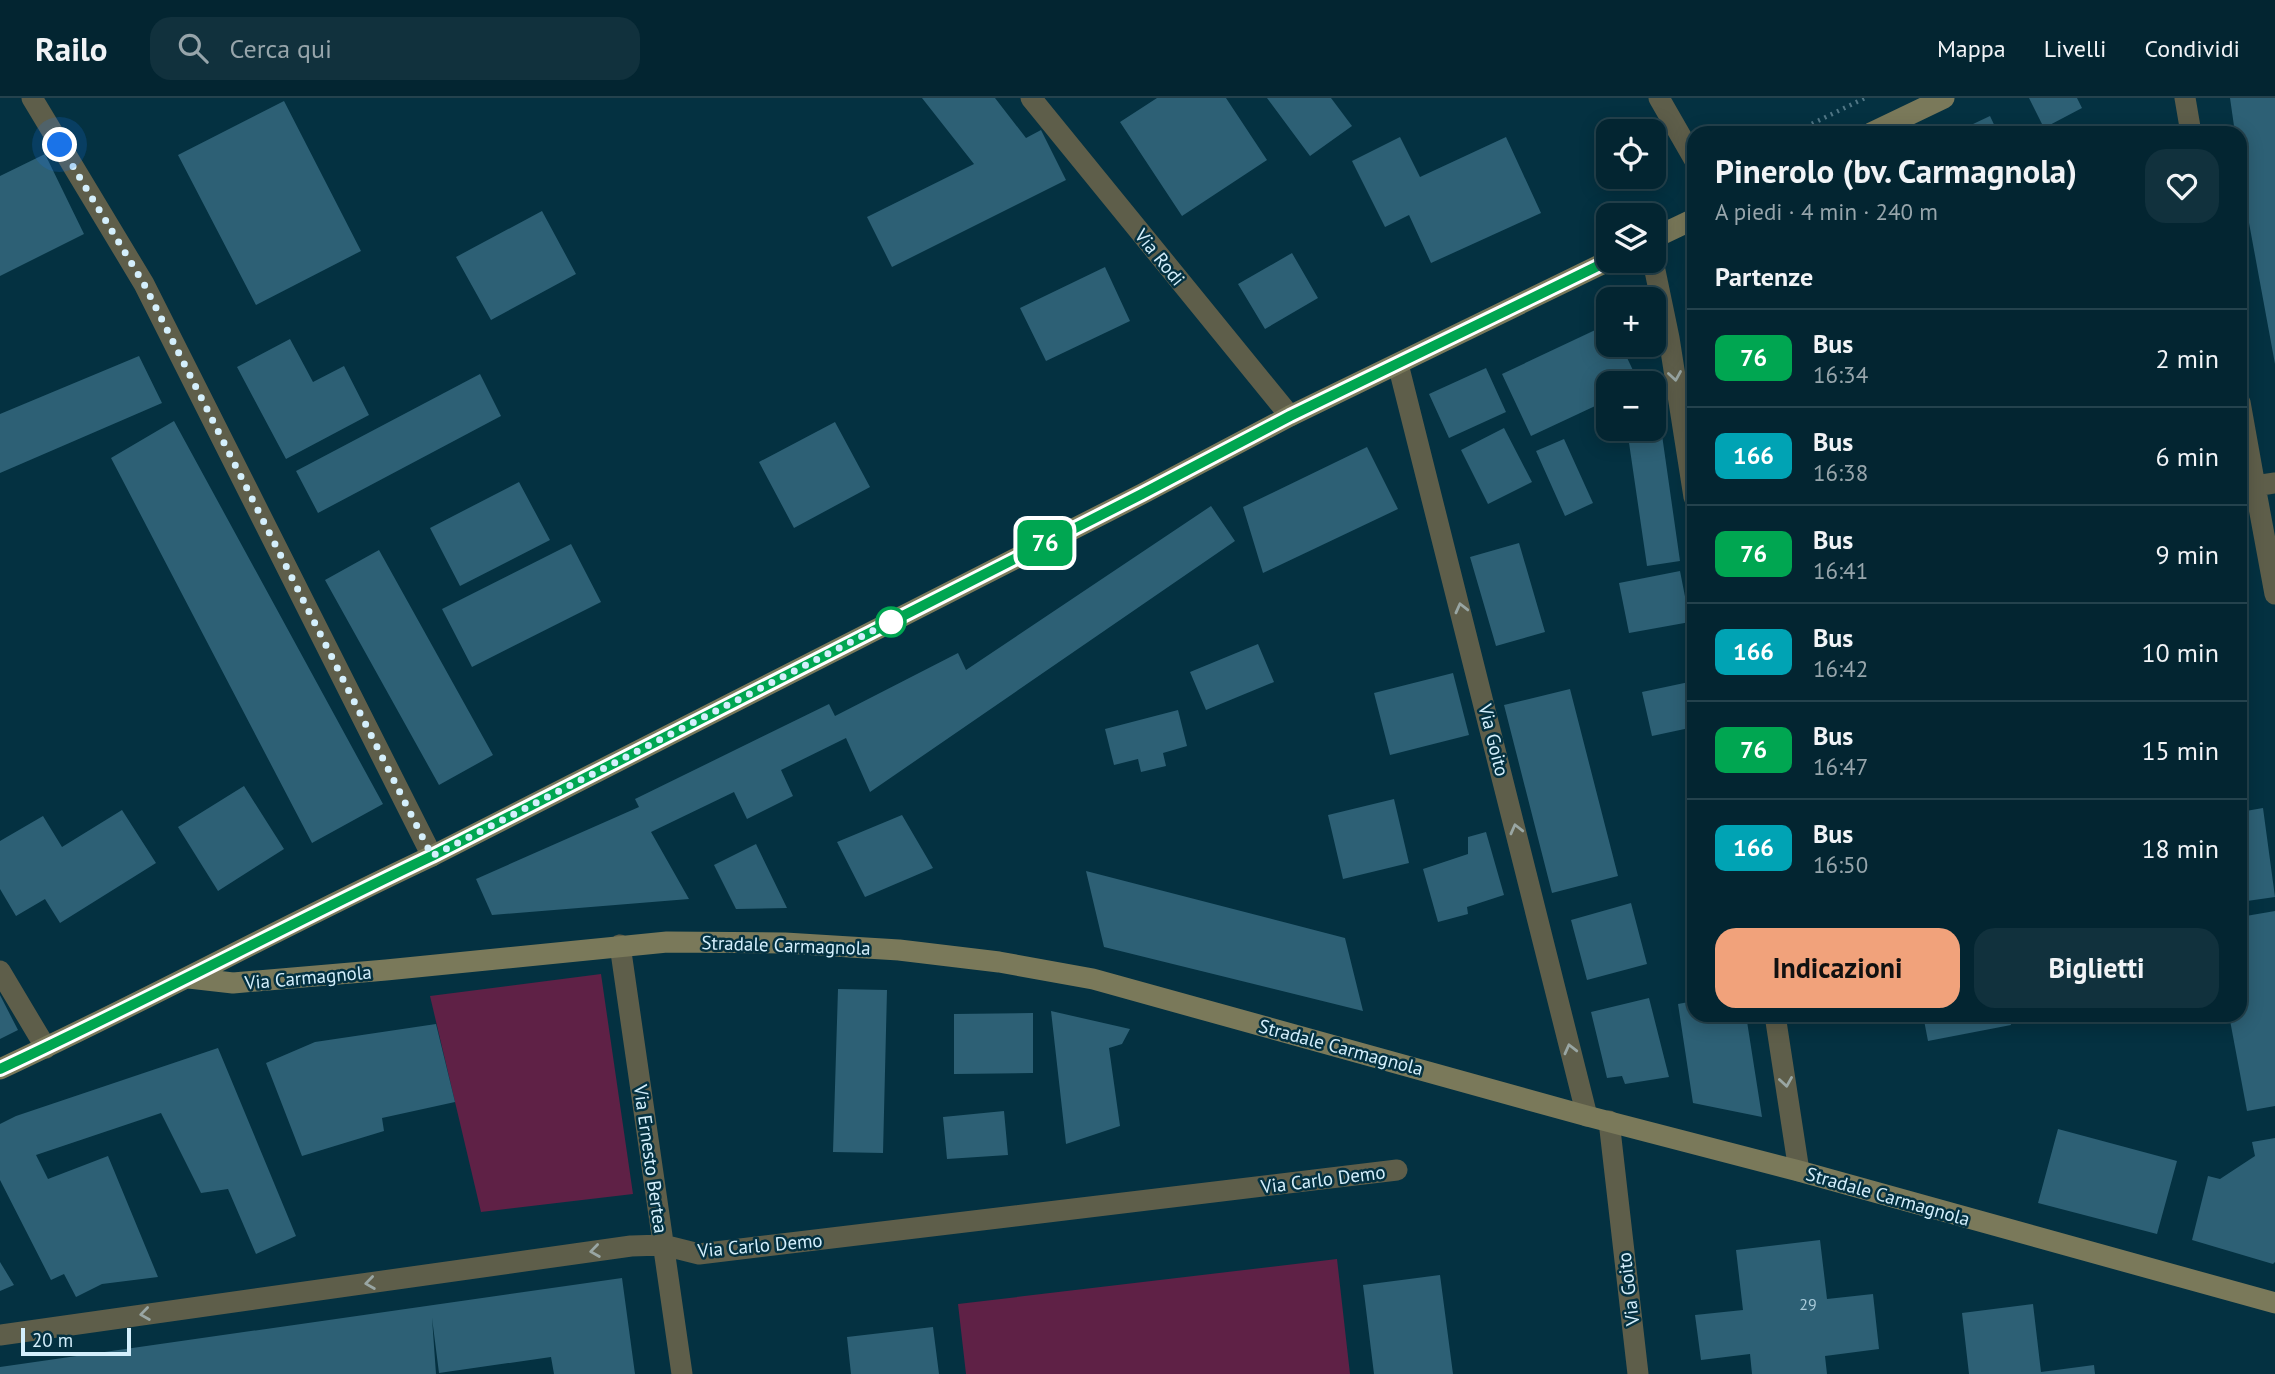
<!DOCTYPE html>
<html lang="it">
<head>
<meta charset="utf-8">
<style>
	body { margin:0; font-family:"PT Sans",sans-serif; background:#11313d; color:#f1f3f6; height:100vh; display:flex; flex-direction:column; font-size:26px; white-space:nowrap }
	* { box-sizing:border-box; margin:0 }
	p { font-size:23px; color:#97a5ab }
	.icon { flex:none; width:38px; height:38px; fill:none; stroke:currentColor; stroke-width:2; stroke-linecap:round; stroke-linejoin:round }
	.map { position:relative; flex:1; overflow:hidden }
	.drawer { position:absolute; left:1687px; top:28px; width:560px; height:896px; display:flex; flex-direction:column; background:#032531; border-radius:21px; box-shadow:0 4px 18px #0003,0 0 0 2px #24424d }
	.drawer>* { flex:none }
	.badge { padding:0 14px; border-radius:10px; font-size:24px; line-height:46px }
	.fabs { position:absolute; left:1596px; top:21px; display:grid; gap:14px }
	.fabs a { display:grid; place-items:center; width:70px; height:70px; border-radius:14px; background:#032531; box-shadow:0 4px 18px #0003,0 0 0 2px #24424d; font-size:35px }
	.scale { position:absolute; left:21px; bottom:18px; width:110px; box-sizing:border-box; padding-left:7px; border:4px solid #d4effc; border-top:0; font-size:19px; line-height:24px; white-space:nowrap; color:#d4effc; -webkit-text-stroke:5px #043141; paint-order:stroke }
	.you { position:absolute; width:35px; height:35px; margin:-18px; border:5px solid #fff; border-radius:50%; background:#1a73e8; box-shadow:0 0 0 10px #1a73e833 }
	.map>.badge { position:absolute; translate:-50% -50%; box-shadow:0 0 0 4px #fff }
	h2 { padding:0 28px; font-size:26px; line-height:63px }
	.round { display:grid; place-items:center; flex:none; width:74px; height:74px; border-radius:21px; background:#11313d }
	.overview { display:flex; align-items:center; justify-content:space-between; height:119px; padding:0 28px }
	h1 { font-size:33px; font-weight:700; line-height:52px }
	.primary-button { display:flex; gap:14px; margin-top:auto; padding:14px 28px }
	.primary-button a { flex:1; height:80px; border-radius:21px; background:#f1a27b; color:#111; font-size:28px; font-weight:700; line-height:80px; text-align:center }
	.primary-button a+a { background:#11313d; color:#f1f3f6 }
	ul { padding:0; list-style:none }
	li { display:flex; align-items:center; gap:21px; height:98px; padding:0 28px; border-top:2px solid #24424d }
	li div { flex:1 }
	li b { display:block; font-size:26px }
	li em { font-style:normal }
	li .badge { min-width:77px; font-weight:700; text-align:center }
	header { display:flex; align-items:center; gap:42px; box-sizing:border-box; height:98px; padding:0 35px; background:#032531; border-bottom:2px solid #24424d }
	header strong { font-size:33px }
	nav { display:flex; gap:38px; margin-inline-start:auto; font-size:24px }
	.search { width:490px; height:63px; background:#11313d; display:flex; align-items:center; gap:18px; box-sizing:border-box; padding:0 24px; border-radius:21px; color:#97a5ab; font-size:26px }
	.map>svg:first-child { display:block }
	.green { fill:#5f2146 }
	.building { fill:#2d6075 }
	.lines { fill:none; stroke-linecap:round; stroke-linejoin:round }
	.path { stroke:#507685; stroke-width:4.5; stroke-dasharray:2 5; stroke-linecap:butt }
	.street { stroke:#5e5e4a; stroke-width:21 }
	.secondary { stroke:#7a795a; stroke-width:21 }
	.oneway { stroke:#99a6a3 }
	.line-casing { stroke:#fff; stroke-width:16 }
	.line { stroke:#00a651; stroke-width:10 }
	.walk { stroke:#d4effc; stroke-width:7; stroke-dasharray:0 12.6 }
	.stop-dot { fill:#fff; stroke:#00a651; stroke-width:3.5 }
	.labels { text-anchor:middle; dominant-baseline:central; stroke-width:5; stroke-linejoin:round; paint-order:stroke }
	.number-label { font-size:16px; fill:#aacbda }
	.street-label { font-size:19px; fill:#d4effc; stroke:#043141 }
</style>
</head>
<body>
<header>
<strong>Railo</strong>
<div class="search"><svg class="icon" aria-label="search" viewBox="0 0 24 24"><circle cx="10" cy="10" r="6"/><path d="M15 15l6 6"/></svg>Cerca qui</div>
<nav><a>Mappa</a><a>Livelli</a><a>Condividi</a></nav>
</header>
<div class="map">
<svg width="2275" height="1276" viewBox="0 0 2275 1276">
	<rect width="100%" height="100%" fill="#043141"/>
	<!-- green -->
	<path class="green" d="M601 876 633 1096 481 1114 430 898Z
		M1337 1161 1350 1276H966L958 1206Z"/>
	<!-- building -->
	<path class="building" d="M922 0H995L1026 40 1041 32 1066 82 892 169 867 119 974 66Z
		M1157 0H1226L1267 62 1182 118 1120 24Z
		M1267 0H1331L1352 28 1310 58Z
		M2029 0H2077L2082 10 2044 30Z
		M2230 0H2275V266L2247 114 2240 66V35H2235Z
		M284 3 361 153 256 207 178 57Z
		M1990 18 1998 35H1954Z
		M1400 39 1420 79 1506 39 1541 115 1431 165 1409 117 1385 129 1352 63Z
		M45 56 84 136 0 178V78Z
		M542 113 576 176 491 222 456 159Z
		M1292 155 1318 200 1265 231 1238 186Z
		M1105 169 1130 223 1046 263 1020 210Z
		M1608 226V247H1621L1639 285H1608V302L1531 338 1502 276Z
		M290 241 313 284 344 268 369 317 286 361 237 269Z
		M139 258 162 305 0 375V316Z
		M1486 270 1506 314 1449 340 1429 296Z
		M480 276 501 318 318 415 296 373Z
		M1658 309 1680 463 1647 468 1627 331H1654V310Z
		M174 323 383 706 312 745 111 360Z
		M835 324 870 389 794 430 759 364Z
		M1504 330 1532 384 1488 406 1461 352Z
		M1564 341 1593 405 1565 418 1536 353Z
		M1367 349 1398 411 1263 475 1243 409Z
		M519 384 550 442 460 488 430 430Z
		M1211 408 1235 443 870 694 846 640 781 672 793 698 747 721 734 694 651 734 689 801 492 817 476 781 639 709 635 701 829 606 835 618 958 555 966 572Z
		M1519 445 1545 534 1496 548 1470 459Z
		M571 446 601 504 472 569 442 511Z
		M379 452 493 657 439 687 325 482Z
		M1680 473 1690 524 1629 535 1619 485Z
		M1258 546 1274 584 1206 612 1190 574Z
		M1453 575 1469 637 1390 657 1374 595Z
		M1689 584 1694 606V629L1652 638 1642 594Z
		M1570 591 1618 778 1552 795 1504 607Z
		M1178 612 1187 648 1163 655 1166 668 1141 674 1138 661 1114 667 1105 631Z
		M244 688 284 751 218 793 178 729Z
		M1394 701 1409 765 1343 781 1328 717Z
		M2263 710 2275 799 2240 804V714Z
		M122 712 156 765 60 825 45 801 16 818 0 791V743L43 718 62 749Z
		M902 717 933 770 865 799 837 744Z
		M1486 734 1504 797 1467 809 1468 816 1438 824 1423 771 1468 756V739Z
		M756 746 787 810 736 811 714 767Z
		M1086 773 1345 840 1363 913 1104 849Z
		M1631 805 1647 866 1587 882 1571 822Z
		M2275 813V1008L2247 1013 2229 917H2240V819Z
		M838 891 887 892 883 1055 833 1054Z
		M0 897 18 932 0 941Z
		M1649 900 1669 979 1625 986 1622 978 1607 980 1591 914Z
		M1694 903V917H1746L1762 1019 1693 1005 1678 906Z
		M1051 913 1130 931 1122 946 1109 950 1120 1028 1066 1046Z
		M1033 915V975L954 976V916Z
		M1923 917H2009L2011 927 1928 943Z
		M436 926 455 1004 382 1020 384 1033 302 1058 266 965 315 944Z
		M218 950 296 1138 256 1156 228 1091 201 1095 161 1015 36 1057 48 1081 108 1058 158 1179 102 1186 76 1199 64 1176 51 1182 0 1082V1026L16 1018Z
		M1004 1013 1008 1057 947 1061 943 1019Z
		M2058 1031 2177 1063 2157 1136 2038 1105Z
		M2275 1040V1164L2273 1166 2192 1142 2208 1078 2220 1081 2255 1058 2252 1044Z
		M1820 1142 1827 1201 1873 1196 1879 1251 1825 1258 1827 1276H1752L1750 1256 1701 1262 1695 1217 1743 1212 1736 1152Z
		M0 1164 14 1187 0 1193Z
		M1440 1177 1453 1276H1374L1363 1187Z
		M622 1180 635 1276H554L551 1259 439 1275 432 1220 436 1276H0V1269Z
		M2033 1206 2041 1274 2094 1267 2095 1276H1969L1962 1215Z
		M933 1229 939 1276H851L847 1239Z"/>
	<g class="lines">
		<!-- path -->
		<path class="path" d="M1793 35 1865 0"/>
		<!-- street -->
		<path class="street" d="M32 0 144 186 432 758
			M1031 0 1290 318
			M1659 0 1694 61
			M2185 0 2191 35
			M1653 163 1669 240 1694 399
			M1398 266 1587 1018
			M2240 304 2255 388 2275 385
			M2255 388 2275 496
			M620 847 682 1276
			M0 873 46 950
			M1775 917 1799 1073
			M1609 1023 1638 1276
			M0 1237 631 1148 663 1147 699 1156 1397 1072"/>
		<!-- secondary -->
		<path class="secondary" d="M1871 35 1944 0
			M1654 140 1694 121
			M189 880 233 885 386 872 667 844 785 845 899 852 999 864 1093 881 1587 1018 1799 1073 2275 1205
			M0 971C146 903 287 826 432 758L1142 396 1290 318 1608 163"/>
	</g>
	<!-- one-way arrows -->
	<defs><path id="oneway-chevron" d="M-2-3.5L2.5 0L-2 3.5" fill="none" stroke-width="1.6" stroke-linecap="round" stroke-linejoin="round" transform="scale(1.75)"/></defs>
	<g class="oneway">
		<use href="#oneway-chevron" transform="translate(1675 278) rotate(81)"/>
		<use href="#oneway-chevron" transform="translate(1461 510) rotate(-104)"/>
		<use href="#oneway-chevron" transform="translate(1516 731) rotate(-104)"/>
		<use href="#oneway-chevron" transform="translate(1570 951) rotate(-104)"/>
		<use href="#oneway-chevron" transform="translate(1786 984) rotate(81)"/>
		<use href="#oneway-chevron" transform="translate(595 1153) rotate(172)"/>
		<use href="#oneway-chevron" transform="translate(370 1185) rotate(172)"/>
		<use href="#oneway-chevron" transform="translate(145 1216) rotate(172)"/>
	</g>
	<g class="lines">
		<!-- line casing -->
		<g class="line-casing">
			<path id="line" d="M0 971C146 903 287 827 432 758L1142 396 1290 318 1608 163"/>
		</g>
		<!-- line -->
		<use href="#line" class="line"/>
		<!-- walk -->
		<path class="walk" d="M60 47 144 186 432 758 898 520 891 524"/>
	</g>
	<!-- markers -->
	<circle class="stop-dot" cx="891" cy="524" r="14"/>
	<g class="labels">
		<!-- number labels -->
		<g class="number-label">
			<text x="1808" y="1206">29</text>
		</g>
		<!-- street labels -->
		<g class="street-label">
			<text transform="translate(1160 159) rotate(51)">Via Rodi</text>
			<text transform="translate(1494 642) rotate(76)">Via Goito</text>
			<text transform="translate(786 847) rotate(2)">Stradale Carmagnola</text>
			<text transform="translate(308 879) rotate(-5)">Via Carmagnola</text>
			<text transform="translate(1341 949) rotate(15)">Stradale Carmagnola</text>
			<text transform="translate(651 1061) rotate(82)">Via Ernesto Bertea</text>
			<text transform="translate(1323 1081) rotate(-7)">Via Carlo Demo</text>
			<text transform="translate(1888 1098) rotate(16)">Stradale Carmagnola</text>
			<text transform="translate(760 1147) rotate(-5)">Via Carlo Demo</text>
			<text transform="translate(1628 1191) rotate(-97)">Via Goito</text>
		</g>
	</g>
</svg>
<div class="fabs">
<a><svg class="icon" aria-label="locate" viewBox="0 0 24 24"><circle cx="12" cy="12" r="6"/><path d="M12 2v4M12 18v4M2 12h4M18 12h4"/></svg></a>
<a><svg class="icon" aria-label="layers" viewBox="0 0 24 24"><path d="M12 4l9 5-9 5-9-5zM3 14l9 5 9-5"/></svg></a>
<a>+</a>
<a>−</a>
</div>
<div class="scale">20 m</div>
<div class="you" style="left:60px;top:47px"></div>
<b class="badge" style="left:1045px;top:445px;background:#00a651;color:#fff">76</b>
<section class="drawer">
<div class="overview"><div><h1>Pinerolo (bv. Carmagnola)</h1><p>A piedi · 4 min · 240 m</p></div><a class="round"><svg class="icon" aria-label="heart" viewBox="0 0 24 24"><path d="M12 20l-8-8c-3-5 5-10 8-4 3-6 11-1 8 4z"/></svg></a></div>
<h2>Partenze</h2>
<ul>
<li><span class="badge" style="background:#00a651;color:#fff">76</span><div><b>Bus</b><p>16:34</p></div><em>2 min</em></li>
<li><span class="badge" style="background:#00a3b4;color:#fff">166</span><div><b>Bus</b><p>16:38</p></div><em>6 min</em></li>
<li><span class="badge" style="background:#00a651;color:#fff">76</span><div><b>Bus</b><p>16:41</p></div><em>9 min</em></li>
<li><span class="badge" style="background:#00a3b4;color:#fff">166</span><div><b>Bus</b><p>16:42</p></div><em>10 min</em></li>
<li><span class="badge" style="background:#00a651;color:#fff">76</span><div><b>Bus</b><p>16:47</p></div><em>15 min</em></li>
<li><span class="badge" style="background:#00a3b4;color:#fff">166</span><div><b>Bus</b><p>16:50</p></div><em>18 min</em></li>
</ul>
<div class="primary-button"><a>Indicazioni</a><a>Biglietti</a></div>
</section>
</div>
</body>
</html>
